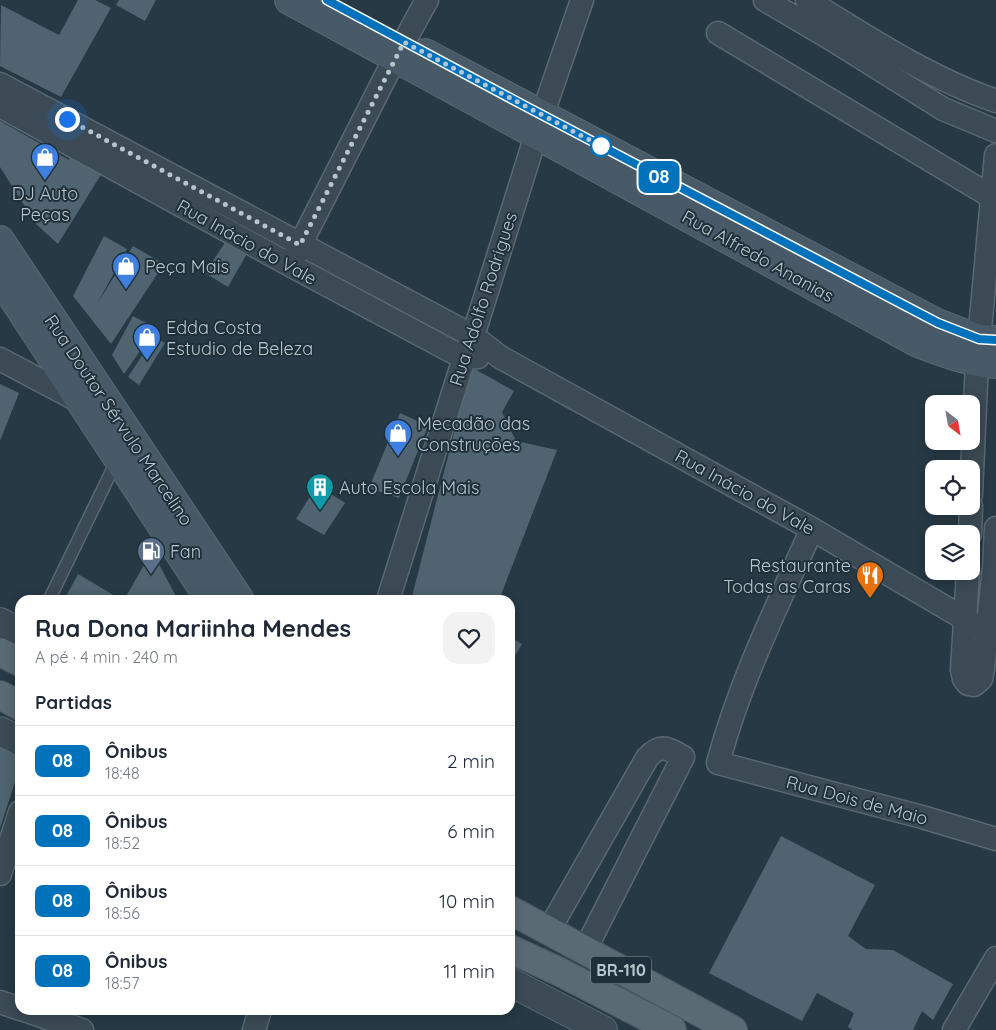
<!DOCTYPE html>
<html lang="pt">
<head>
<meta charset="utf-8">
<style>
	body { margin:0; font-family:Quicksand,sans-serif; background:#f2f2f3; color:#1f2937; height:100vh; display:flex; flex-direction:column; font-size:19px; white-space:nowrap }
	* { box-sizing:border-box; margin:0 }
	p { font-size:16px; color:#747a83 }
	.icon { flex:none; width:28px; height:28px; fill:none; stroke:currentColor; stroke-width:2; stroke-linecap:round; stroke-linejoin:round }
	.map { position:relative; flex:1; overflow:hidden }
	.sheet { position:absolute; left:15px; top:595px; width:500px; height:420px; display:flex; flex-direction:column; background:#fff; border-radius:15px; box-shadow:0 2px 12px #0003 }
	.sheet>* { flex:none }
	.badge { padding:0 10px; border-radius:8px; font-size:18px; line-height:32px }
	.needle { width:32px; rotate:149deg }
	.buttons { position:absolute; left:925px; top:395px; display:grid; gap:10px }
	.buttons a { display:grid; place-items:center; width:55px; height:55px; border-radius:10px; background:#fff; box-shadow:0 2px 12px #0003; font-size:25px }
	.you { position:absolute; width:25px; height:25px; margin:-12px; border:4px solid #fff; border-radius:50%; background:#1a73e8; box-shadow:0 0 0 8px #1a73e833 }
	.map>.badge { position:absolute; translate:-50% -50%; box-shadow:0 0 0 2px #fff }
	h2 { padding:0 20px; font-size:19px; line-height:45px }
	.round { display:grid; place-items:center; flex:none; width:52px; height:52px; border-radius:15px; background:#f2f2f3 }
	.overview { display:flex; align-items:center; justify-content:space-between; height:85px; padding:0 20px }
	h1 { font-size:24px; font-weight:800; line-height:38px }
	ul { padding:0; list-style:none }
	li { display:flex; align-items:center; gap:15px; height:70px; padding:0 20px; border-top:1px solid #e0e1e3 }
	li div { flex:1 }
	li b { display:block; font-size:19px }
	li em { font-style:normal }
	li .badge { min-width:55px; font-weight:700; text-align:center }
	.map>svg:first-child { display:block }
	.building { fill:#4f6470 }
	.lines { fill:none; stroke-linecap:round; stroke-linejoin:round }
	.service-casing { stroke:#596871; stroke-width:14 }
	.minor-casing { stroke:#596871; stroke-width:25 }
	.tertiary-casing { stroke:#596871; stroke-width:30 }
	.secondary-casing { stroke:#596871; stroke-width:30 }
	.primary-casing { stroke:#475660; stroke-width:30 }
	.service { stroke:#3b4a54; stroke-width:11 }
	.minor { stroke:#3b4a54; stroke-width:22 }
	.tertiary { stroke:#3b4a54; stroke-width:28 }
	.secondary { stroke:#485a67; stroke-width:28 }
	.primary { stroke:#596a74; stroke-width:28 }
	.line-casing { stroke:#fff; stroke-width:11 }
	.line { stroke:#0072bc; stroke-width:8 }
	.walk { stroke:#b8c5cd; stroke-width:5; stroke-dasharray:0 9 }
	.stop-dot { fill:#fff; stroke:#0072bc; stroke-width:2.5 }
	.labels { text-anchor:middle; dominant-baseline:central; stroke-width:4; stroke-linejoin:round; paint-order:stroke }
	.shield { fill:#1f303a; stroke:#8a98a1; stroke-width:1 }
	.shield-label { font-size:16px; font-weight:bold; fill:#b8c5cd }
	.poi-label { font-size:18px; fill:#b8c5cd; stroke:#1f303a; text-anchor:start }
	.street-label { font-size:18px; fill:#b8c5cd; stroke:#1f303a }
</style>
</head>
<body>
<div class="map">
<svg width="996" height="1030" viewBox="0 0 996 1030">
	<rect width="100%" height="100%" fill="#263945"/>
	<!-- building -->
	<path class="building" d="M78 0H95L111 8 61 97 0 66 1 5 59 35Z
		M119 0H156L145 21 116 5Z
		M0 121 69 160 71 156 102 173 58 244 36 224 0 167Z
		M104 236 127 249 97 304 133 246 164 264 111 344 73 296Z
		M228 238 249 250 228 287 205 273Z
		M133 316 156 328 124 374 112 355Z
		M154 337 165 343 139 385 128 377Z
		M471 367 514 391 502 412 516 441 557 450 499 600H411Z
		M0 384 19 393 0 441Z
		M400 413 428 426 399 498 369 488Z
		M317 485 345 503 324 535 296 519Z
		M152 551 178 600H124Z
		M78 574 122 600H64Z
		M510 637 522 644 510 664Z
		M0 746 20 754V767L0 828Z
		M781 836 875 885 848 936 866 949 893 950 953 984 933 1020 922 1011 913 1030H853L848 1027 854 1013 817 993 802 1021 709 973Z"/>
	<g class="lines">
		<!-- service casing -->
		<g class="service-casing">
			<path id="service" d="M49 600 117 460"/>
		</g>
		<!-- minor casing -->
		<g class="minor-casing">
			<path id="minor" d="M765 0 828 37 943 109 996 131
				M807 0C867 37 929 78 996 101
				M718 33 992 197
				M0 84 473 336 500 357 812 529 987 632
				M0 106 290 265 464 358 478 357
				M293 259 395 58 427 0
				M0 359 81 402
				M971 495 977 362 996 155
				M812 529C777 606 740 681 718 763L922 817 996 839
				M970 534 971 506
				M968 571 962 670 964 679 968 684 974 685 981 679 983 669 994 568 996 528
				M388 600 464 358 473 336 542 116 582 0
				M0 874 20 812
				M549 930 647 758C661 743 667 748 683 757L585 950
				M0 1002 20 1009
				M24 1010 82 1030
				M254 1030 260 1010
				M954 1030 996 958"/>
		</g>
		<!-- tertiary casing -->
		<g class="tertiary-casing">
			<path id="tertiary" d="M0 622 20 633
				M0 731 20 741
				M510 982 603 1030"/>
		</g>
		<!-- secondary casing -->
		<g class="secondary-casing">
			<path id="secondary" d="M289 0 918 343C944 353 968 362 996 364
				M425 53 937 323 979 339 996 340
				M0 240 240 600
				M0 278 210 600"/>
		</g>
		<!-- primary casing -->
		<g class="primary-casing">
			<path id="primary" d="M0 652 20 662
				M0 695 20 706
				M510 910 733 1030
				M510 949 560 972 672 1030"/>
		</g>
		<!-- service -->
		<use href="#service" class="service"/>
		<!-- minor -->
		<use href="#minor" class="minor"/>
		<!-- tertiary -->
		<use href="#tertiary" class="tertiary"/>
		<!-- secondary -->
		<use href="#secondary" class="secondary"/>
		<!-- primary -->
		<use href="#primary" class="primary"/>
	</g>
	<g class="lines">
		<!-- line casing -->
		<g class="line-casing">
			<path id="line" d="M327 0 525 106 938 323 979 339 996 340"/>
		</g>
		<!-- line -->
		<use href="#line" class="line"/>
		<!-- walk -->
		<path class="walk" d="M67 119 300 245 404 42 601 146"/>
	</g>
	<!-- icons -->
	<defs>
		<g id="shop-pin" transform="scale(1.4375)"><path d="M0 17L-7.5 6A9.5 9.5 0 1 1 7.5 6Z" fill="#3f7fe0" stroke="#1f303a"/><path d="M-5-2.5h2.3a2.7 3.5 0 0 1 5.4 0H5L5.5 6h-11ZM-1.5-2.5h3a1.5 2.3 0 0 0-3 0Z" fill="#fff"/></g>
		<g id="building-pin" transform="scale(1.4375)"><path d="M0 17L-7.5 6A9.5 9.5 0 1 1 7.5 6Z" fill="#0f9aa8" stroke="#1f303a"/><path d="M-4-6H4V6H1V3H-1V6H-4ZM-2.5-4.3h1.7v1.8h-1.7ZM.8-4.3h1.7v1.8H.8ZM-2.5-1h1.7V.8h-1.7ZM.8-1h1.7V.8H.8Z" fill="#fff"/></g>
		<g id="fuel-pin" transform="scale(1.4375)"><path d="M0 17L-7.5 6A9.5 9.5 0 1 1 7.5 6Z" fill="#5c6f8a" stroke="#1f303a"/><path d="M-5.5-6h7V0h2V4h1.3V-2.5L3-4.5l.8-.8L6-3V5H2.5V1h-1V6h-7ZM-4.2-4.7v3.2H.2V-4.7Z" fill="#fff"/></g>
		<g id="restaurant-pin" transform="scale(1.4375)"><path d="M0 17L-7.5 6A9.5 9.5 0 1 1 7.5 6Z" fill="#e8710a" stroke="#1f303a"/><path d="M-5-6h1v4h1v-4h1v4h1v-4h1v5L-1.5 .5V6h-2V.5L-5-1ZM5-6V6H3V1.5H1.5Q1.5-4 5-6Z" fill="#fff"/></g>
	</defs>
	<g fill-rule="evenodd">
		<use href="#shop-pin" x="45" y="157"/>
		<use href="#shop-pin" x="126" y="266"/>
		<use href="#shop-pin" x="147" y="337"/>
		<use href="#shop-pin" x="398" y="433"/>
		<use href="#building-pin" x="320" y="487"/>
		<use href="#fuel-pin" x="151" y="551"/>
		<use href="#restaurant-pin" x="870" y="575"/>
	</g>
	<!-- markers -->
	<circle class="stop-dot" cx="601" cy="146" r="10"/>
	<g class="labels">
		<!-- shield labels -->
		<rect class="shield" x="591" y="956.5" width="60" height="27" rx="4"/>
		<g class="shield-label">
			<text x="621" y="970">BR-110</text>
		</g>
		<!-- poi labels -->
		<g class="poi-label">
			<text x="45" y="193" text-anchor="middle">DJ Auto<tspan x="45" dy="21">Peças</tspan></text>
			<text x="145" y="266">Peça Mais</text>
			<text x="166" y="327">Edda Costa<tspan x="166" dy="21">Estudio de Beleza</tspan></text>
			<text x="417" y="423">Mecadão das<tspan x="417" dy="21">Construções</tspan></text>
			<text x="339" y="487">Auto Escola Mais</text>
			<text x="170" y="551">Fan</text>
			<text x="851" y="565" text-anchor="end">Restaurante<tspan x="851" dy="21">Todas as Caras</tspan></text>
		</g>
		<!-- street labels -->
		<g class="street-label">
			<text transform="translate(247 242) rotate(29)">Rua Inácio do Vale</text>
			<text transform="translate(758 256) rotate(29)">Rua Alfredo Ananias</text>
			<text transform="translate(483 299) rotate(-72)">Rua Adolfo Rodrigues</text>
			<text transform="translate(119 420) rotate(56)">Rua Doutor Sérvulo Marcelino</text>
			<text transform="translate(745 492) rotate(29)">Rua Inácio do Vale</text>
			<text transform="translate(857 800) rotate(15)">Rua Dois de Maio</text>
		</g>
	</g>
</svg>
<div class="buttons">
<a><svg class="needle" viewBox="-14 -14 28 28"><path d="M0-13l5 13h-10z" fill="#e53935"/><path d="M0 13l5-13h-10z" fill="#747a83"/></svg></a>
<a><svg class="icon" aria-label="locate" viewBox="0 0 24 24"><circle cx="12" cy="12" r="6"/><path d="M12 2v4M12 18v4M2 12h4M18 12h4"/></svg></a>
<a><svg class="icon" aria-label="layers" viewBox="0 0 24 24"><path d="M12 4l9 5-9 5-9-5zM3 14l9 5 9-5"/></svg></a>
</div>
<div class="you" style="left:67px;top:119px"></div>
<b class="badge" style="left:659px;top:177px;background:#0072bc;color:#fff">08</b>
<section class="sheet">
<div class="overview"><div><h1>Rua Dona Mariinha Mendes</h1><p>A pé · 4 min · 240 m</p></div><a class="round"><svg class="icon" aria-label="heart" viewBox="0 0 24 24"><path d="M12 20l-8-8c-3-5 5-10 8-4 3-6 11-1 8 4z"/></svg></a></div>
<h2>Partidas</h2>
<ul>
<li><span class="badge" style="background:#0072bc;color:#fff">08</span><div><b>Ônibus</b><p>18:48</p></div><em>2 min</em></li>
<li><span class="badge" style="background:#0072bc;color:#fff">08</span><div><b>Ônibus</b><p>18:52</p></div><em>6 min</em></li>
<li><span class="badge" style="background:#0072bc;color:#fff">08</span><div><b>Ônibus</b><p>18:56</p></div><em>10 min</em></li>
<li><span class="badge" style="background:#0072bc;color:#fff">08</span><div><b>Ônibus</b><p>18:57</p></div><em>11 min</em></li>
</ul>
</section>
</div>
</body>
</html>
